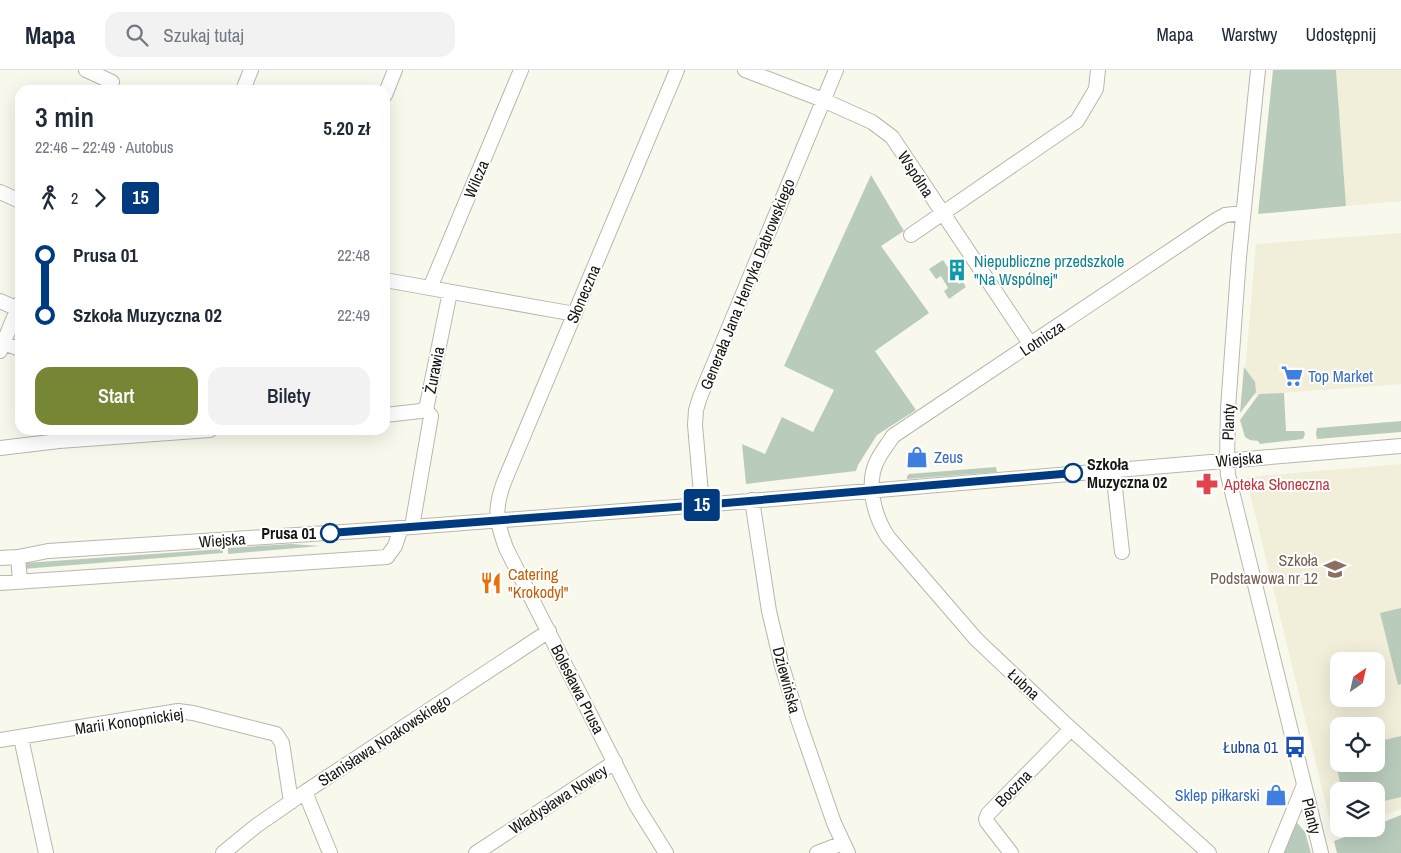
<!DOCTYPE html>
<html lang="pl">
<head>
<meta charset="utf-8">
<style>
	body { margin:0; font-family:"Archivo Narrow",sans-serif; background:#f2f2f3; color:#1f2937; height:100vh; display:flex; flex-direction:column; font-size:19px; white-space:nowrap }
	* { box-sizing:border-box; margin:0 }
	p { font-size:16px; color:#747a83 }
	.icon { flex:none; width:28px; height:28px; fill:none; stroke:currentColor; stroke-width:2; stroke-linecap:round; stroke-linejoin:round }
	.map { position:relative; flex:1; overflow:hidden }
	.sheet { position:absolute; left:15px; top:15px; width:375px; height:350px; display:flex; flex-direction:column; background:#fff; border-radius:15px; box-shadow:0 5px 20px #0002 }
	.sheet>* { flex:none }
	.badge { padding:0 10px; border-radius:4px; font-size:18px; line-height:32px }
	.needle { width:32px; rotate:34deg }
	.controls { position:absolute; left:1330px; top:582px; display:grid; gap:10px }
	.controls a { display:grid; place-items:center; width:55px; height:55px; border-radius:10px; background:#fff; box-shadow:0 5px 20px #0002; font-size:25px }
	.map>.badge { position:absolute; translate:-50% -50%; box-shadow:0 0 0 2px #fff }
	.legs { display:flex; align-items:center; gap:8px; height:55px; padding:0 20px; font-size:16px }
	.legs p { margin-inline-start:auto }
	.headline { display:flex; align-items:center; justify-content:space-between; height:85px; padding:0 20px }
	h1 { font-size:28px; font-weight:600; line-height:38px }
	.primary-button { display:flex; gap:10px; margin-top:auto; padding:10px 20px }
	.primary-button a { flex:1; height:58px; border-radius:15px; background:#768635; color:#fff; font-size:20px; font-weight:600; line-height:58px; text-align:center }
	.primary-button a+a { background:#f2f2f3; color:#1f2937 }
	ul { padding:0 20px; list-style:none }
	li { display:flex; align-items:center; gap:18px; height:60px; font-size:19px }
	li i { display:grid; place-items:center; width:8px; height:100%; margin:0 6px; background:currentColor }
	li i::after { content:''; width:12px; height:12px; margin:-6px; border:4px solid; border-radius:50%; background:#fff }
	li p { margin-inline-start:auto }
	li:first-child i { background:linear-gradient(#0000 50%,currentColor 0) }
	li:last-child i { background:linear-gradient(currentColor 50%,#0000 0) }
	header { display:flex; align-items:center; gap:30px; box-sizing:border-box; height:70px; padding:0 25px; background:#fff; border-bottom:1px solid #e0e1e3 }
	header strong { font-size:24px }
	nav { display:flex; gap:28px; margin-inline-start:auto; font-size:18px }
	.search { width:350px; height:45px; background:#f2f2f3; display:flex; align-items:center; gap:12px; box-sizing:border-box; padding:0 18px; border-radius:15px; color:#747a83; font-size:19px }
	.map>svg:first-child { display:block }
	.built { fill:#f1eeda; fill-rule:evenodd }
	.green { fill:#b9ccbc }
	.lines { fill:none; stroke-linecap:round; stroke-linejoin:round }
	.minor-casing { stroke:#b9b7ac; stroke-width:16 }
	.minor { stroke:#fff; stroke-width:14 }
	.line-1-casing { stroke:#fff; stroke-width:11 }
	.line-1 { stroke:#003b80; stroke-width:8 }
	.stop-1-dot { fill:#fff; stroke:#003b80; stroke-width:2.5 }
	.labels { text-anchor:middle; dominant-baseline:central; stroke-width:4; stroke-linejoin:round; paint-order:stroke }
	.street-label { font-size:16px; fill:#161612; stroke:#fff }
	.culture-label { font-size:16px; fill:#0d838f; stroke:#fff; text-anchor:start }
	.shop-label { font-size:16px; fill:#366cbe; stroke:#fff; text-anchor:start }
	.stop-label { font-size:16px; font-weight:bold; fill:#161612; stroke:#fff; text-anchor:start }
	.health-label { font-size:16px; fill:#be3a42; stroke:#fff; text-anchor:start }
	.education-label { font-size:16px; fill:#785e54; stroke:#fff; text-anchor:end }
	.food-label { font-size:16px; fill:#c56008; stroke:#fff; text-anchor:start }
	.transit-label { font-size:16px; fill:#164399; stroke:#fff; text-anchor:end }
</style>
</head>
<body>
<header>
<strong>Mapa</strong>
<div class="search"><svg class="icon" aria-label="search" viewBox="0 0 24 24"><circle cx="10" cy="10" r="6"/><path d="M15 15l6 6"/></svg>Szukaj tutaj</div>
<nav><a>Mapa</a><a>Warstwy</a><a>Udostępnij</a></nav>
</header>
<div class="map">
<svg width="1401" height="783" viewBox="0 0 1401 783">
	<rect width="100%" height="100%" fill="#f9f8ec"/>
	<!-- built -->
	<path class="built" d="M1336 0H1401V131L1346 136Z
		M1401 163V314L1243 326 1256 174Z
		M1401 394V739L1376 748V721H1339V759H1345L1333 763 1246 407ZM1339 591H1376V629H1339ZM1339 656H1376V694H1339Z"/>
	<!-- green -->
	<path class="green" d="M1273 0H1336L1346 136 1258 144Z
		M871 105 904 161 881 176 929 243 875 281 916 340 877 365 858 395 856 401 746 414 742 374 765 384 782 347 813 362 834 320 784 296Z
		M943 190 959 214 963 212 966 217 949 229 944 221 948 218 941 206 936 209 929 199Z
		M1244 297 1255 312 1256 322 1240 343Z
		M1284 323 1286 361H1304L1305 364 1303 369 1260 374 1258 371 1250 370 1245 367 1240 350 1259 324Z
		M1401 351V362L1317 369 1316 363 1317 358Z
		M996 397 997 402 907 409V406L909 404Z
		M291 474 320 476 228 484V478Z
		M223 479V483L23 499 25 493Z
		M1401 538V614L1398 615 1380 543Z
		M1401 666V727L1376 733V721H1342L1333 682 1339 681V694H1376V672Z
		M1401 745V783H1337L1334 771 1366 759H1376V755Z
		M1294 749 1305 762 1311 783H1280Z"/>
	<g class="lines">
		<!-- minor casing -->
		<g class="minor-casing">
			<path id="minor" d="M86 0 112 12
				M745 0 823 30 872 52 892 67 1031 275
				M1258 0 1239 187 1228 338 1227 390 1228 405 1321 783
				M243 20 251 0
				M385 25 395 0
				M0 122 20 131
				M911 165 1077 51 1096 19 1098 0
				M385 210 575 244
				M430 218 521 0
				M0 231 18 239
				M3 273 20 279
				M0 281 20 233
				M385 345 421 341 425 339 427 335 450 222
				M0 378 59 371 210 360
				M1113 400 1122 482
				M752 430 769 541 782 596 798 649 834 753 848 783
				M702 435 695 355 696 340 700 327 836 0
				M412 457 431 346 425 339
				M18 487 20 511
				M0 488 18 487 48 481 373 460 702 435 1401 376
				M0 513 387 487 395 476 401 458
				M21 668 46 783
				M0 670 178 641 193 643 276 664 282 673 291 732
				M305 722 330 783
				M223 783 256 756 305 722 549 561
				M476 783 615 692
				M666 783 636 735 506 478C496 451 494 439 504 412L677 0
				M817 783 843 773
				M1011 783 987 752 986 749 988 744 1071 659
				M1209 783 1071 659 976 569 888 467C874 446 865 412 878 389 882 381 888 374 893 366L1216 150 1225 145 1243 143
				M1276 783 1304 715"/>
		</g>
		<!-- minor -->
		<use href="#minor" class="minor"/>
	</g>
	<g class="lines">
		<!-- line-1 casing -->
		<g class="line-1-casing">
			<path id="line-1" d="M330 463 702 435 1073 403"/>
		</g>
		<!-- line-1 -->
		<use href="#line-1" class="line-1"/>
	</g>
	<!-- icons -->
	<defs>
		<g id="building-bare" transform="scale(1.725)"><path d="M-4-6H4V6H1V3H-1V6H-4ZM-2.5-4.3h1.7v1.8h-1.7ZM.8-4.3h1.7v1.8H.8ZM-2.5-1h1.7V.8h-1.7ZM.8-1h1.7V.8H.8Z" fill="#0f9aa8" stroke="#fff" stroke-width="2.5" paint-order="stroke"/></g>
		<g id="supermarket-bare" transform="scale(1.725)"><path d="M-6-5.5h2.5l.6 2H6L4.5 2H-2.5L-4.4-4H-6ZM-1.5 3.2a1.3 1.3 0 1 0 .1 0ZM3 3.2a1.3 1.3 0 1 0 .1 0Z" fill="#3f7fe0" stroke="#fff" stroke-width="2.5" paint-order="stroke"/></g>
		<g id="shop-bare" transform="scale(1.725)"><path d="M-5-2.5h2.3a2.7 3.5 0 0 1 5.4 0H5L5.5 6h-11ZM-1.5-2.5h3a1.5 2.3 0 0 0-3 0Z" fill="#3f7fe0" stroke="#fff" stroke-width="2.5" paint-order="stroke"/></g>
		<g id="pharmacy-bare" transform="scale(1.725)"><path d="M-2-6h4v4h4v4h-4v4h-4v-4h-4v-4h4Z" fill="#e0444e" stroke="#fff" stroke-width="2.5" paint-order="stroke"/></g>
		<g id="school-bare" transform="scale(1.725)"><path d="M0-5L7-2L0 1L-7-2ZM-4 1L0 2.5L4 1V4Q0 6-4 4Z" fill="#8d6e63" stroke="#fff" stroke-width="2.5" paint-order="stroke"/></g>
		<g id="restaurant-bare" transform="scale(1.725)"><path d="M-5-6h1v4h1v-4h1v4h1v-4h1v5L-1.5 .5V6h-2V.5L-5-1ZM5-6V6H3V1.5H1.5Q1.5-4 5-6Z" fill="#e8710a" stroke="#fff" stroke-width="2.5" paint-order="stroke"/></g>
		<g id="bus-bare" transform="scale(1.725)"><path d="M-5-6H5V4H4V6H2V4H-2V6H-4V4H-5ZM-3.5-4V0h7V-4ZM-3.5 1.2v1.5H-2V1.2ZM2 1.2v1.5H3.5V1.2Z" fill="#1a4fb4" stroke="#fff" stroke-width="2.5" paint-order="stroke"/></g>
	</defs>
	<g fill-rule="evenodd">
		<use href="#building-bare" x="957" y="200"/>
		<use href="#supermarket-bare" x="1292" y="306"/>
		<use href="#shop-bare" x="917" y="387"/>
		<use href="#pharmacy-bare" x="1207" y="414"/>
		<use href="#school-bare" x="1335" y="499"/>
		<use href="#restaurant-bare" x="491" y="513"/>
		<use href="#bus-bare" x="1295" y="677"/>
		<use href="#shop-bare" x="1276" y="725"/>
	</g>
	<!-- markers -->
	<g class="stop-1-dot">
		<circle cx="1073" cy="403" r="9"/>
		<circle cx="330" cy="463" r="9"/>
	</g>
	<g class="labels">
		<!-- street labels -->
		<g class="street-label">
			<text transform="translate(916 104) rotate(57)">Wspólna</text>
			<text transform="translate(476 109) rotate(-67)">Wilcza</text>
			<text transform="translate(747 214) rotate(-68)">Generała Jana Henryka Dąbrowskiego</text>
			<text transform="translate(583 224) rotate(-67)">Słoneczna</text>
			<text transform="translate(1042 268) rotate(-34)">Lotnicza</text>
			<text transform="translate(434 300) rotate(-79)">Żurawia</text>
			<text transform="translate(1228 352) rotate(-88)">Planty</text>
			<text transform="translate(1239 389) rotate(-5)">Wiejska</text>
			<text transform="translate(222 470) rotate(-4)">Wiejska</text>
			<text transform="translate(787 610) rotate(75)">Dziewińska</text>
			<text transform="translate(1024 614) rotate(43)">Łubna</text>
			<text transform="translate(578 619) rotate(63)">Bolesława Prusa</text>
			<text transform="translate(129 651) rotate(-8)">Marii Konopnickiej</text>
			<text transform="translate(384 670) rotate(-33)">Stanisława Noakowskiego</text>
			<text transform="translate(1013 718) rotate(-46)">Boczna</text>
			<text transform="translate(558 729) rotate(-33)">Władysława Nowcy</text>
			<text transform="translate(1312 746) rotate(76)">Planty</text>
		</g>
		<!-- culture labels -->
		<g class="culture-label">
			<text x="974" y="191">Niepubliczne przedszkole<tspan x="974" dy="18">"Na Wspólnej"</tspan></text>
		</g>
		<!-- shop labels -->
		<g class="shop-label">
			<text x="1308" y="306">Top Market</text>
			<text x="934" y="387">Zeus</text>
			<text x="1260" y="725" text-anchor="end">Sklep piłkarski</text>
		</g>
		<!-- stop labels -->
		<g class="stop-label">
			<text x="1087" y="394">Szkoła<tspan x="1087" dy="18">Muzyczna 02</tspan></text>
			<text x="316" y="463" text-anchor="end">Prusa 01</text>
		</g>
		<!-- health labels -->
		<g class="health-label">
			<text x="1224" y="414">Apteka Słoneczna</text>
		</g>
		<!-- education labels -->
		<g class="education-label">
			<text x="1318" y="490">Szkoła<tspan x="1318" dy="18">Podstawowa nr 12</tspan></text>
		</g>
		<!-- food labels -->
		<g class="food-label">
			<text x="508" y="504">Catering<tspan x="508" dy="18">"Krokodyl"</tspan></text>
		</g>
		<!-- transit labels -->
		<g class="transit-label">
			<text x="1278" y="677">Łubna 01</text>
		</g>
	</g>
</svg>
<div class="controls">
<a><svg class="needle" viewBox="-14 -14 28 28"><path d="M0-13l5 13h-10z" fill="#e53935"/><path d="M0 13l5-13h-10z" fill="#747a83"/></svg></a>
<a><svg class="icon" aria-label="locate" viewBox="0 0 24 24"><circle cx="12" cy="12" r="6"/><path d="M12 2v4M12 18v4M2 12h4M18 12h4"/></svg></a>
<a><svg class="icon" aria-label="layers" viewBox="0 0 24 24"><path d="M12 4l9 5-9 5-9-5zM3 14l9 5 9-5"/></svg></a>
</div>
<b class="badge" style="left:702px;top:435px;background:#003b80;color:#fff">15</b>
<section class="sheet">
<div class="headline"><div><h1>3 min</h1><p>22:46 – 22:49 · Autobus</p></div><b>5.20 zł</b></div>
<div class="legs"><svg class="icon" aria-label="walk" viewBox="0 0 24 24"><circle cx="13" cy="4" r="2"/><path d="M13 8l-2 6 4 7M11 14l-3 7M7 12l3-4h3l4 4"/></svg>2<svg class="icon" aria-label="forward" viewBox="0 0 24 24"><path d="M9 5l7 7-7 7"/></svg><b class="badge" style="background:#003b80;color:#fff">15</b></div>
<ul>
<li><i style="color:#003b80"></i><b>Prusa 01</b><p>22:48</p></li>
<li><i style="color:#003b80"></i><b>Szkoła Muzyczna 02</b><p>22:49</p></li>
</ul>
<div class="primary-button"><a>Start</a><a>Bilety</a></div>
</section>
</div>
</body>
</html>
